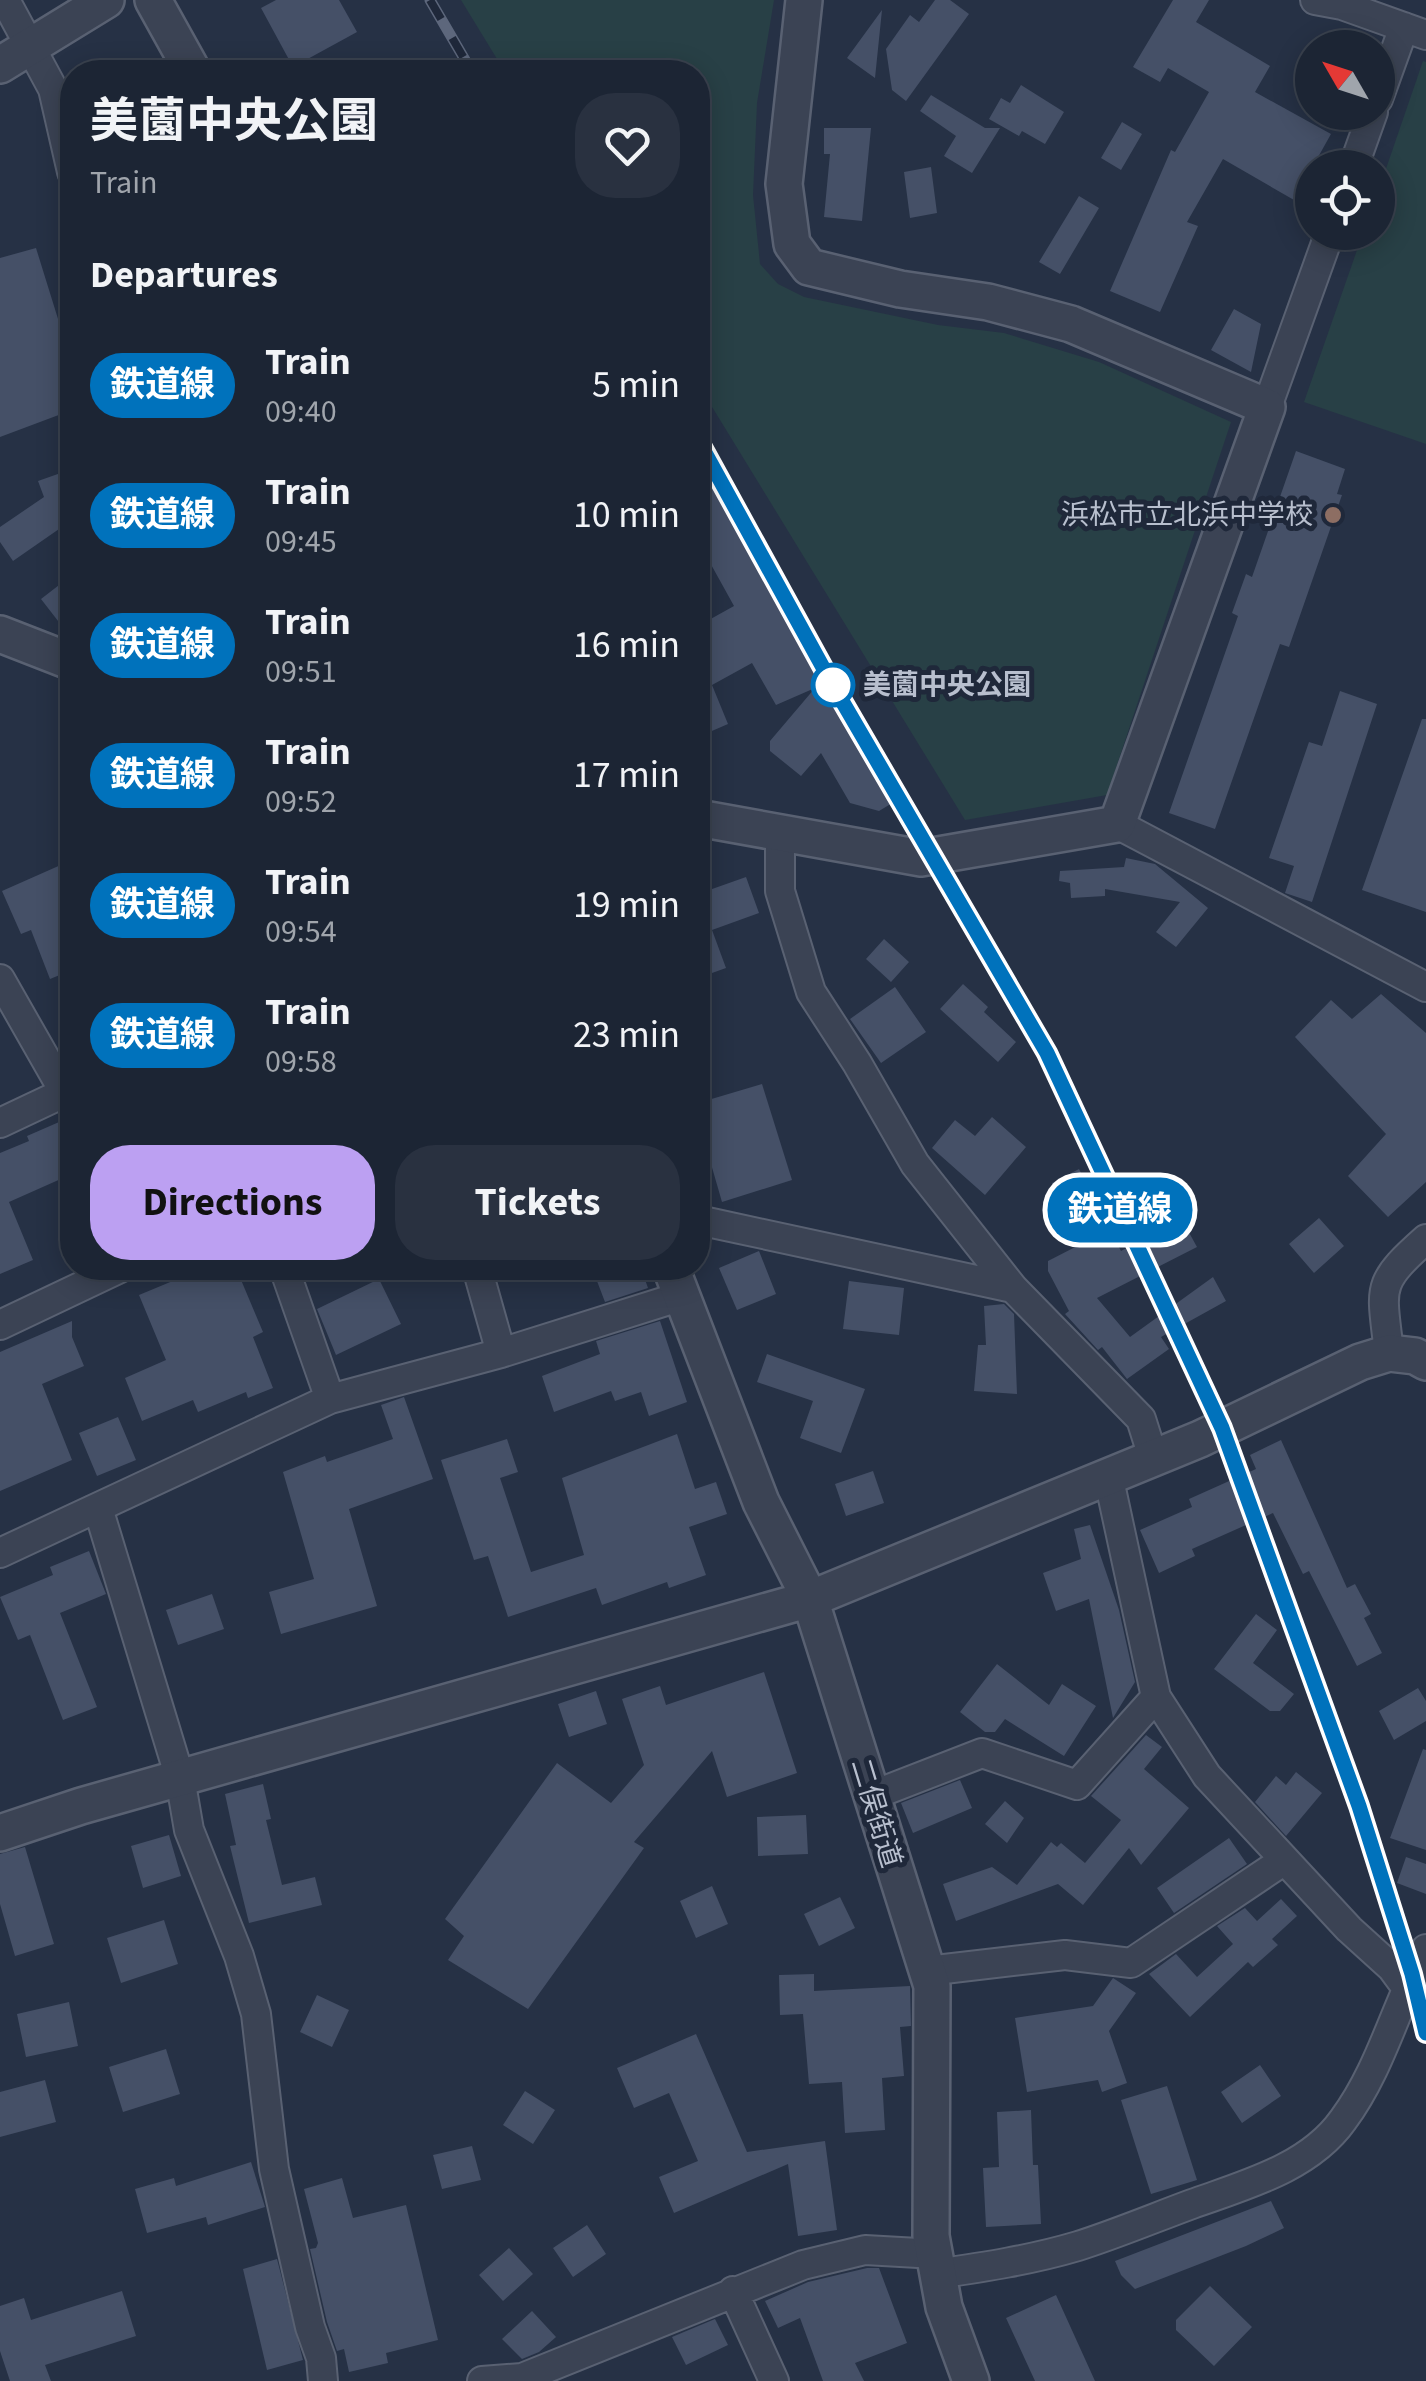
<!DOCTYPE html>
<html lang="en">
<head>
<meta charset="utf-8">
<style>
	body { margin:0; font-family:"Source Sans 3","Noto Sans JP",sans-serif; background:#293140; color:#f1f3f6; height:100vh; display:flex; flex-direction:column; font-size:38px; white-space:nowrap }
	* { box-sizing:border-box; margin:0 }
	p { font-size:32px; color:#a0a5ac }
	.icon { flex:none; width:55px; height:55px; fill:none; stroke:currentColor; stroke-width:2; stroke-linecap:round; stroke-linejoin:round }
	.map { position:relative; flex:1; overflow:hidden }
	.panel { position:absolute; left:60px; top:60px; width:650px; height:1220px; display:flex; flex-direction:column; background:#1c2534; border-radius:40px; box-shadow:0 5px 25px #0003,0 0 0 2px #3a424f }
	.panel>* { flex:none }
	.badge { padding:0 20px; border-radius:32px; font-size:35px; line-height:65px }
	.needle { width:65px; rotate:309deg }
	.fabs { position:absolute; left:1295px; top:30px; display:grid; gap:20px }
	.fabs a { display:grid; place-items:center; width:100px; height:100px; border-radius:50%; background:#1c2534; box-shadow:0 5px 25px #0003,0 0 0 2px #3a424f; font-size:50px }
	.map>.badge { position:absolute; translate:-50% -50%; box-shadow:0 0 0 5px #fff }
	h2 { padding:0 30px; font-size:38px; line-height:90px }
	.round { display:grid; place-items:center; flex:none; width:105px; height:105px; border-radius:40px; background:#293140 }
	.summary { display:flex; align-items:center; justify-content:space-between; height:170px; padding:0 30px }
	h1 { font-size:48px; font-weight:700; line-height:75px }
	.button { display:flex; gap:20px; margin-top:auto; padding:20px 30px }
	.button a { flex:1; height:115px; border-radius:40px; background:#bca0f2; color:#111; font-size:40px; font-weight:700; line-height:115px; text-align:center }
	.button a+a { background:#293140; color:#f1f3f6 }
	ul { padding:0; list-style:none }
	li { display:flex; align-items:center; gap:30px; height:130px; padding:0 30px }
	li div { flex:1 }
	li b { display:block; font-size:38px }
	li em { font-style:normal }
	li .badge { min-width:110px; font-weight:700; text-align:center }
	.map>svg:first-child { display:block }
	.green { fill:#284046 }
	.building { fill:#455067 }
	.lines { fill:none; stroke-linecap:round; stroke-linejoin:round }
	.minor-casing { stroke:#596172; stroke-width:32 }
	.tertiary-casing { stroke:#596172; stroke-width:40 }
	.minor { stroke:#3b4354; stroke-width:28 }
	.tertiary { stroke:#3b4354; stroke-width:35 }
	.rail-casing { stroke:#5d677c; stroke-width:11 }
	.rail { stroke:#1f283a; stroke-width:8; stroke-dasharray:22; stroke-linecap:butt }
	.line-casing { stroke:#fff; stroke-width:22 }
	.line { stroke:#0072bc; stroke-width:15 }
	.education-dot { fill:#8d6e63; stroke:#1f283a; stroke-width:4 }
	.stop-dot { fill:#fff; stroke:#0072bc; stroke-width:5 }
	.labels { text-anchor:middle; dominant-baseline:central; stroke-width:10; stroke-linejoin:round; paint-order:stroke }
	.poi-label { font-size:28px; fill:#b8bfce; stroke:#1f283a; text-anchor:end }
	.stop-label { font-size:28px; font-weight:bold; fill:#b8bfce; stroke:#1f283a; text-anchor:start }
	.street-label { font-size:28px; fill:#b8bfce; stroke:#1f283a }
</style>
</head>
<body>
<div class="map">
<svg width="1426" height="2381" viewBox="0 0 1426 2381">
	<rect width="100%" height="100%" fill="#263145"/>
	<!-- green -->
	<path class="green" d="M461 0H774L757 103 753 195 760 264 778 284 804 297 938 325 1004 333 1099 362 1231 422 1107 795 965 820 698 384V72H505Z
		M1423 61 1426 62V444L1304 402 1363 233 1378 232V192Z"/>
	<!-- building -->
	<path class="building" d="M276 0H339L357 32 293 67 261 8Z
		M935 0H950L969 14 906 101 892 90 886 49 910 15 919 22Z
		M1173 0H1209L1196 22 1270 66 1255 92 1331 134 1294 200 1223 159 1187 222 1198 226 1160 312 1110 291 1171 150 1175 152 1209 92 1168 68 1160 82 1133 67Z
		M882 10 875 78 847 58Z
		M1021 85 1064 112 1045 144 1022 131 1019 136 989 119 1001 98 1010 103Z
		M931 95 985 128H1000L972 173 944 156 956 136 920 111Z
		M1122 122 1142 134 1121 170 1101 158Z
		M824 128H871L862 221 824 217 830 154H824Z
		M931 167 937 213 910 218 904 172Z
		M1079 196 1099 208 1060 274 1039 262Z
		M36 248 72 364V410L0 437V258Z
		M1234 309 1261 324 1251 372 1211 350Z
		M1296 451 1345 469 1337 494 1342 495 1289 647 1280 644 1215 829 1169 813 1238 616 1232 613 1246 574 1252 577Z
		M698 453 894 802 879 811 850 803 821 753 801 776 770 751V741L815 688 776 705 752 663 712 685 728 724 698 737V626L734 606 698 541Z
		M72 469V520L13 561 0 542V527L44 497 38 481Z
		M72 575V639L41 599Z
		M1340 691 1377 704 1312 902 1285 893 1294 866 1269 858 1309 742 1322 746Z
		M1422 719H1426V912L1362 890Z
		M1126 858 1155 864 1208 908 1176 947 1156 932 1180 902 1105 889V896L1071 898 1070 883 1059 881 1060 871 1124 867Z
		M72 860V970L50 979 31 930 21 934 2 891Z
		M746 877 759 913 712 930 726 968 698 978V894Z
		M884 939 909 962 891 982 866 959Z
		M963 984 988 1007 984 1012 1016 1042 998 1062 940 1009Z
		M895 987 926 1032 881 1063 850 1019Z
		M1381 994 1426 1033V1182L1388 1217 1348 1176 1386 1134 1295 1037 1331 1000 1352 1019Z
		M762 1084 792 1180 722 1202 698 1119V1103Z
		M992 1117 1026 1147 985 1195 932 1148 955 1120 975 1136Z
		M66 1119 72 1135V1174L9 1202 33 1260 0 1274V1153L29 1141 27 1136Z
		M1079 1169 1121 1251 1181 1218 1197 1247 1097 1298 1130 1337 1213 1277 1226 1301 1161 1337 1169 1349 1127 1379 1102 1347 1098 1350 1065 1314 1069 1311 1048 1271V1261L1083 1243 1052 1183Z
		M1319 1218 1344 1246 1314 1273 1289 1244Z
		M759 1251 776 1294 737 1310 719 1268Z
		M204 1268H236L263 1332 253 1337 273 1388 248 1398 246 1392 198 1412 193 1400 142 1421 125 1378 166 1360 139 1295Z
		M592 1268H641L648 1288 605 1302Z
		M379 1279 401 1324 336 1355 317 1309Z
		M849 1281 904 1288 899 1335 843 1329Z
		M1004 1304 1014 1314 1017 1394 974 1391 978 1345H986L984 1306Z
		M72 1321V1337L84 1366 42 1384 72 1460 0 1491V1352Z
		M660 1321 687 1402 649 1416 641 1392 615 1401 611 1391 554 1412 542 1376 600 1354 596 1341Z
		M767 1354 865 1389 841 1453 800 1438 813 1401 757 1382Z
		M404 1397 433 1479 349 1509 377 1606 281 1634 269 1592 314 1579 283 1472 325 1456 327 1462 393 1439 381 1405Z
		M118 1417 136 1460 97 1476 79 1433Z
		M677 1434 695 1489 716 1482 727 1514 689 1527 706 1575 669 1588 667 1582 602 1605 596 1588 508 1617 488 1556 474 1560 441 1460 507 1439 518 1472 500 1478 531 1572 584 1555 562 1478Z
		M1281 1440 1347 1588 1355 1584 1371 1614 1364 1618 1382 1653 1357 1666 1309 1571 1303 1574 1273 1513 1192 1549 1195 1556 1159 1573 1140 1530 1192 1507 1189 1499 1256 1469 1250 1455Z
		M873 1471 884 1503 846 1516 835 1484Z
		M1090 1525 1119 1610 1135 1682 1113 1718 1089 1599 1056 1611 1043 1573 1081 1559 1074 1529Z
		M89 1551 106 1594 60 1613 97 1707 63 1720 30 1635 18 1640 0 1597 53 1575 50 1567Z
		M212 1594 224 1629 178 1645 166 1610Z
		M1256 1614 1277 1630 1253 1663 1294 1694 1280 1711H1270L1214 1669Z
		M997 1664 1049 1705 1062 1684 1096 1706 1064 1756 1005 1719 995 1732H985L960 1712Z
		M764 1672 797 1773 727 1797 712 1751 634 1842 644 1848 528 2009 448 1960 464 1936 445 1919 557 1763 611 1803 644 1765 622 1699 660 1686 666 1705Z
		M1418 1688 1426 1701V1721L1394 1740 1379 1711Z
		M596 1691 607 1724 569 1737 558 1704Z
		M1146 1735 1162 1747 1144 1769 1189 1808 1141 1865 1129 1848 1083 1905 1058 1884 956 1921 943 1884 992 1867 1017 1885 1051 1842 1057 1847 1061 1843 1085 1863 1121 1820 1091 1796Z
		M1423 1749 1426 1750V1850L1390 1838Z
		M1296 1772 1322 1793 1286 1836 1255 1802 1276 1776 1286 1785Z
		M960 1780 972 1808 913 1833 901 1803Z
		M263 1784 271 1819 266 1820 282 1885 315 1877 322 1905 249 1923 230 1846 236 1845 225 1794Z
		M1005 1801 1024 1818 1007 1843 985 1824Z
		M806 1815 808 1854 758 1856 757 1817Z
		M169 1835 181 1876 143 1888 131 1846Z
		M1229 1838 1247 1864 1174 1913 1157 1888Z
		M25 1847 54 1944 15 1956 0 1904V1854Z
		M1406 1857 1426 1864V1894L1397 1883Z
		M712 1886 728 1924 696 1938 680 1901Z
		M840 1897 855 1928 819 1946 804 1914Z
		M1281 1899 1297 1916 1272 1939 1278 1945 1253 1967 1248 1962 1190 2017 1149 1974 1176 1954 1197 1977 1233 1944 1217 1926 1245 1908 1257 1921Z
		M164 1920 178 1964 121 1983 107 1938Z
		M814 1974V1991L910 1986 911 2026 900 2027 904 2076 882 2078 885 2130 845 2133 842 2082 809 2084 803 2014 780 2015 779 1975Z
		M1113 1978 1136 1993 1109 2031 1127 2083 1102 2092 1098 2080 1027 2092 1015 2018 1093 2006Z
		M317 1995 349 2010 332 2047 300 2032Z
		M69 2002 78 2046 26 2057 17 2014Z
		M696 2034 747 2152 825 2141 837 2230 798 2236 788 2164 674 2213 659 2177 698 2161 669 2093 634 2108 617 2068Z
		M166 2049 180 2094 123 2112 109 2067Z
		M1260 2065 1281 2096 1242 2123 1221 2092Z
		M45 2080 56 2122 0 2137V2092Z
		M1167 2086 1197 2180 1151 2194 1121 2100Z
		M525 2091 555 2110 533 2144 503 2125Z
		M1031 2110 1033 2165H1038L1041 2224 986 2227 983 2168 999 2167 997 2112Z
		M472 2146 481 2180 442 2189 433 2155Z
		M251 2162 265 2207 208 2225 206 2217 147 2233 135 2189 174 2178 176 2186Z
		M342 2178 353 2218 406 2205 438 2340 386 2353 388 2363 349 2372 344 2349 337 2351 327 2322 310 2249 316 2248 318 2243 304 2189Z
		M1271 2201 1284 2228 1246 2246 1135 2289 1121 2275 1115 2261Z
		M587 2225 606 2254 573 2277 553 2248Z
		M509 2248 533 2274 503 2301 479 2275Z
		M277 2259 303 2360 267 2370 243 2269Z
		M867 2268H879L907 2343 855 2363 864 2381H823L800 2318 778 2328 765 2301 808 2282Z
		M1210 2286 1252 2327 1214 2366 1176 2330V2320Z
		M122 2291 136 2336 45 2365 51 2381H10L0 2351V2306L24 2298 31 2320Z
		M1056 2295 1095 2381H1035L1006 2318Z
		M532 2311 556 2337 539 2352 522 2359 502 2339Z
		M715 2319 728 2345 686 2365 672 2337Z"/>
	<g class="lines">
		<!-- minor casing -->
		<g class="minor-casing">
			<path id="minor" d="M5 0 53 89 72 172
				M1315 0 1342 5 1426 35
				M1378 99 1404 27
				M1353 168 1373 112
				M1267 407 1330 232
				M1117 824 1426 987
				M780 835V891L811 992 857 1063 915 1164 1013 1288 1141 1419 1153 1457
				M0 979 65 1093
				M0 1123 72 1089
				M698 1220 1013 1288
				M284 1268 330 1399
				M477 1268 501 1353
				M0 1325 120 1268
				M1389 1353C1382 1287 1374 1285 1426 1239
				M1108 1475 1156 1697 1207 1776 1349 1929 1392 1968 1406 1987
				M98 1508 180 1778 189 1830 239 1956 256 2014 274 2169 310 2327 321 2358 323 2381
				M0 1553 330 1399 501 1353 682 1296
				M871 1796 982 1753 1077 1785 1156 1697
				M927 1971 1065 1955 1131 1963 1283 1861
				M936 2274C984 2267 1031 2260 1078 2246 1116 2234 1154 2218 1192 2204 1245 2185 1309 2168 1343 2120 1381 2069 1396 2005 1426 1949
				M733 2291 774 2381
				M482 2381 522 2378 803 2265 865 2250 936 2254"/>
		</g>
		<!-- tertiary casing -->
		<g class="tertiary-casing">
			<path id="tertiary" d="M153 0 193 72
				M0 65 106 0
				M0 634 72 662
				M698 818 921 858 1117 824 1267 407 1071 324 988 302 900 289 809 267 792 244 784 184 804 0
				M671 1268 761 1502 810 1599 932 1986 931 2236 944 2307 971 2381
				M0 1833 81 1806 810 1599 1200 1439 1360 1362 1389 1353 1415 1356 1426 1362"/>
		</g>
		<!-- minor -->
		<use href="#minor" class="minor"/>
		<!-- tertiary -->
		<use href="#tertiary" class="tertiary"/>
		<!-- rail casing -->
		<g class="rail-casing">
			<path id="rail" d="M430 0 472 72
				M698 440 831 682 1047 1053 1222 1428 1359 1806 1412 1974 1426 2033"/>
		</g>
		<!-- rail -->
		<use href="#rail" class="rail"/>
	</g>
	<g class="lines">
		<!-- line casing -->
		<g class="line-casing">
			<path id="line" d="M698 440 831 682 1047 1053 1222 1428 1359 1806 1412 1974 1426 2033"/>
		</g>
		<!-- line -->
		<use href="#line" class="line"/>
	</g>
	<!-- markers -->
	<circle class="education-dot" cx="1333" cy="515" r="10"/>
	<circle class="stop-dot" cx="833" cy="685" r="20"/>
	<g class="labels">
		<!-- poi labels -->
		<g class="poi-label">
			<text x="1313" y="515">浜松市立北浜中学校</text>
		</g>
		<!-- stop labels -->
		<g class="stop-label">
			<text x="863" y="685">美薗中央公園</text>
		</g>
		<!-- street labels -->
		<g class="street-label">
			<text transform="translate(876 1813) rotate(73)">二俣街道</text>
		</g>
	</g>
</svg>
<div class="fabs">
<a><svg class="needle" viewBox="-14 -14 28 28"><path d="M0-13l5 13h-10z" fill="#e53935"/><path d="M0 13l5-13h-10z" fill="#a0a5ac"/></svg></a>
<a><svg class="icon" aria-label="locate" viewBox="0 0 24 24"><circle cx="12" cy="12" r="6"/><path d="M12 2v4M12 18v4M2 12h4M18 12h4"/></svg></a>
</div>
<b class="badge" style="left:1120px;top:1210px;background:#0072bc;color:#fff">鉄道線</b>
<section class="panel">
<div class="summary"><div><h1>美薗中央公園</h1><p>Train</p></div><a class="round"><svg class="icon" aria-label="heart" viewBox="0 0 24 24"><path d="M12 20l-8-8c-3-5 5-10 8-4 3-6 11-1 8 4z"/></svg></a></div>
<h2>Departures</h2>
<ul>
<li><span class="badge" style="background:#0072bc;color:#fff">鉄道線</span><div><b>Train</b><p>09:40</p></div><em>5 min</em></li>
<li><span class="badge" style="background:#0072bc;color:#fff">鉄道線</span><div><b>Train</b><p>09:45</p></div><em>10 min</em></li>
<li><span class="badge" style="background:#0072bc;color:#fff">鉄道線</span><div><b>Train</b><p>09:51</p></div><em>16 min</em></li>
<li><span class="badge" style="background:#0072bc;color:#fff">鉄道線</span><div><b>Train</b><p>09:52</p></div><em>17 min</em></li>
<li><span class="badge" style="background:#0072bc;color:#fff">鉄道線</span><div><b>Train</b><p>09:54</p></div><em>19 min</em></li>
<li><span class="badge" style="background:#0072bc;color:#fff">鉄道線</span><div><b>Train</b><p>09:58</p></div><em>23 min</em></li>
</ul>
<div class="button"><a>Directions</a><a>Tickets</a></div>
</section>
</div>
</body>
</html>
